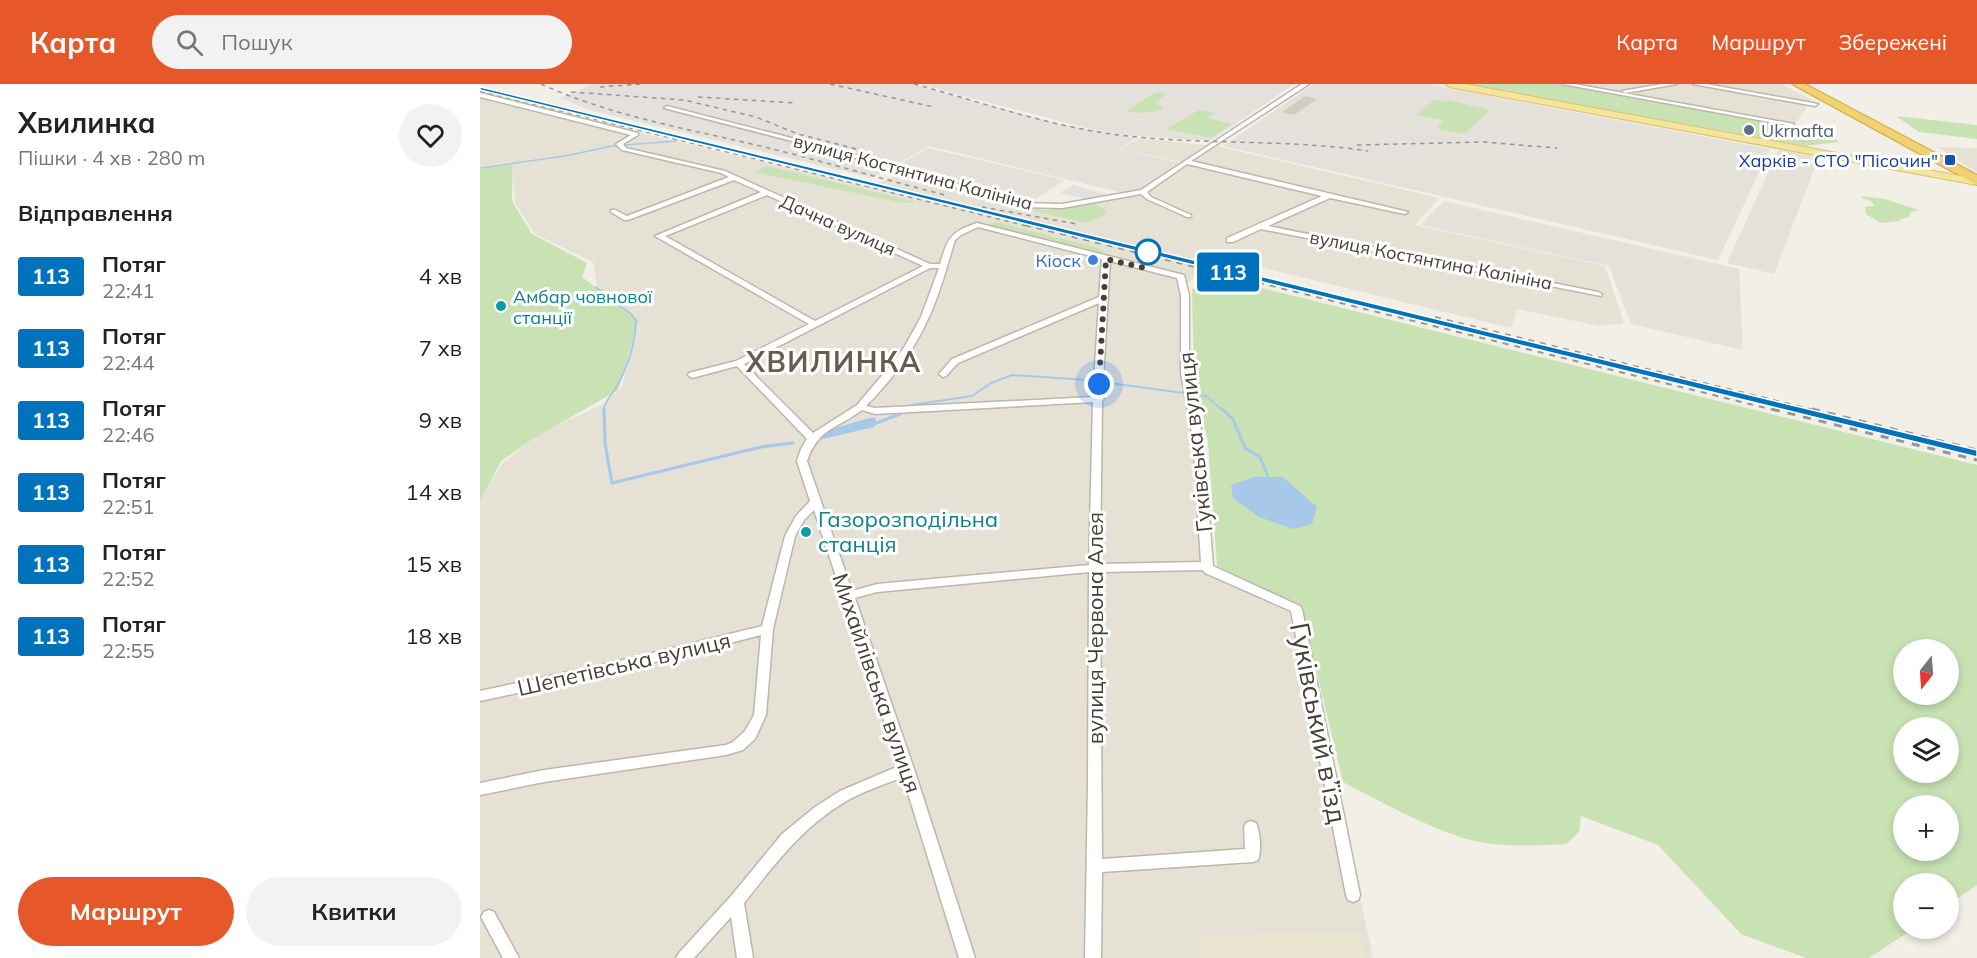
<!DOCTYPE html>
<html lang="uk">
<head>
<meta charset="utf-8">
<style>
	body { margin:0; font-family:Mulish,sans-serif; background:#f2f2f2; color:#222; height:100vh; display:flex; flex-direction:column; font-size:22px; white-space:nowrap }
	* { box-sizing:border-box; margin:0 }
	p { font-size:20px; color:#767676 }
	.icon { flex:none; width:33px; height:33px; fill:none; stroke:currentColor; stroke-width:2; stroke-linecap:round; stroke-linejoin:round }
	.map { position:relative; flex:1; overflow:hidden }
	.details { display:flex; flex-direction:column; background:#fff; width:480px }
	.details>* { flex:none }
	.badge { padding:0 12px; border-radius:4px; font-size:21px; line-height:39px }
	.needle { width:39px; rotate:197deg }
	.controls { position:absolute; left:1413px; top:555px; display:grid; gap:12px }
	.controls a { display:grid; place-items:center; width:66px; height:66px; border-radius:50%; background:#fff; box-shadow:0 3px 9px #0003; font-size:30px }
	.you { position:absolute; width:30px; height:30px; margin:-15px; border:4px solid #fff; border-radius:50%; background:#1a73e8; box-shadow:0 0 0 9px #1a73e833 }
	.map>.badge { position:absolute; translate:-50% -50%; box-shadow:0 0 0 3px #fff }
	h2 { padding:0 18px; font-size:22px; line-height:54px }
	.round { display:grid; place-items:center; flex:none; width:63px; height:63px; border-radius:32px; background:#f2f2f2 }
	.summary { display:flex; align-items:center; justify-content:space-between; height:102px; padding:0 18px }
	h1 { font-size:28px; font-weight:700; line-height:45px }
	.action { display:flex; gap:12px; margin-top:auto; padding:12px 18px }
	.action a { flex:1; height:69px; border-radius:36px; background:#e65729; color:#fff; font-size:24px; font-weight:700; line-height:69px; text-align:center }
	.action a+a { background:#f2f2f2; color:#222 }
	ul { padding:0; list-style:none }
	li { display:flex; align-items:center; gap:18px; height:72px; padding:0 18px }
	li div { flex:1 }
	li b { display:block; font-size:22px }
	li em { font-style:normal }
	li .badge { min-width:66px; font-weight:700; text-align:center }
	header { display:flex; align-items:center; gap:36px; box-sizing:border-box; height:84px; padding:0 30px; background:#e65729; color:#fff }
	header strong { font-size:28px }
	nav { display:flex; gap:33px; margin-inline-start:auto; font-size:21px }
	.search { width:420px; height:54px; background:#f2f2f2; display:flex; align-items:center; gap:15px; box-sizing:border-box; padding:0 21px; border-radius:33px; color:#767676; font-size:22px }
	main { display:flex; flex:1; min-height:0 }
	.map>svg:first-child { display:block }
	.residential { fill:#e5e1d5 }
	.industrial { fill:#e4e1db }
	.education { fill:#e9e5d1 }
	.green { fill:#c8e2b3; fill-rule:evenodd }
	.parking { fill:#e3e1de }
	.water { fill:#a8c8e9 }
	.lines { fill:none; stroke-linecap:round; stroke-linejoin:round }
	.stream-far2 { stroke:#a8c8e9; stroke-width:1.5 }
	.stream-far1 { stroke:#a8c8e9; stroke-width:2 }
	.stream { stroke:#a8c8e9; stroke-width:3 }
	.building { fill:#d2ccbd }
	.street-casing { stroke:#bcb7aa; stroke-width:3 }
	.primary-casing { stroke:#d8c26e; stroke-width:2 }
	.highway-casing { stroke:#cea844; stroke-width:2 }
	.street { fill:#fff; fill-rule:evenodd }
	.primary { fill:#f5e49c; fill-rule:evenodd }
	.highway { fill:#f0d273; fill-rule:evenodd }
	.rail-far2 { stroke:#959595; stroke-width:1.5; stroke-dasharray:4.5 4.5; stroke-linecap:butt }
	.rail-far1 { stroke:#959595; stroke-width:2; stroke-dasharray:6 6; stroke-linecap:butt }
	.rail { stroke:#959595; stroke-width:3; stroke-dasharray:8 8; stroke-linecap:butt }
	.line { fill:#0072bc; stroke:#fff; stroke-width:1.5 }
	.walk { stroke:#444036; stroke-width:6; stroke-dasharray:0 10.8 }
	.service-dot { fill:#5c6f8a; stroke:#fff; stroke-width:2 }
	.transit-dot { fill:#1a4fb4; stroke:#fff; stroke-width:2 }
	.stop-dot { fill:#fff; stroke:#0072bc; stroke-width:3 }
	.shop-dot { fill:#3f7fe0; stroke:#fff; stroke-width:2 }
	.culture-dot { fill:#0f9aa8; stroke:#fff; stroke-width:2 }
	.labels { text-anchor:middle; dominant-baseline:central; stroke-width:6; stroke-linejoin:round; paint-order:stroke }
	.far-service-label { font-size:18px; fill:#4e5e75; stroke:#fff; text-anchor:start }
	.far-transit-label { font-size:18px; fill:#164399; stroke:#fff; text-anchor:end }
	.far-street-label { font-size:18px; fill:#444036; stroke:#fff }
	.far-shop-label { font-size:18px; fill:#366cbe; stroke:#fff; text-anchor:end }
	.far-culture-label { font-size:18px; fill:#0d838f; stroke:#fff; text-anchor:start }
	.street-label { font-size:22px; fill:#444036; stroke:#fff }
	.culture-label { font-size:22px; fill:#0d838f; stroke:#fff; text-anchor:start }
	.near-street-label { font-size:27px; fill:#444036; stroke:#fff }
	.district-label { font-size:28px; font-weight:bold; letter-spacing:1.5px; fill:#655e4e; stroke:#fff }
</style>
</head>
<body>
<header>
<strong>Карта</strong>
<div class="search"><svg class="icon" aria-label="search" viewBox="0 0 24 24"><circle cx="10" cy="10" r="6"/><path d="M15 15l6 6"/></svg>Пошук</div>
<nav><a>Карта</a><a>Маршрут</a><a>Збережені</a></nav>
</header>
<main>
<section class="details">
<div class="summary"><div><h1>Хвилинка</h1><p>Пішки · 4 хв · 280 m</p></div><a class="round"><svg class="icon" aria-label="heart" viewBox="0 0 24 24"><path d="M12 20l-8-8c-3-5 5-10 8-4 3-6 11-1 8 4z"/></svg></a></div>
<h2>Відправлення</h2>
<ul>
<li><span class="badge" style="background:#0072bc;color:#fff">113</span><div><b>Потяг</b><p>22:41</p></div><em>4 хв</em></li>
<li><span class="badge" style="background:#0072bc;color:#fff">113</span><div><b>Потяг</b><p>22:44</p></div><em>7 хв</em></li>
<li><span class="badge" style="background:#0072bc;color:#fff">113</span><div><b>Потяг</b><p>22:46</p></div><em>9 хв</em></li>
<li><span class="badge" style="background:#0072bc;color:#fff">113</span><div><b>Потяг</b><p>22:51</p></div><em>14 хв</em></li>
<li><span class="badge" style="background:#0072bc;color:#fff">113</span><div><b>Потяг</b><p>22:52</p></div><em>15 хв</em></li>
<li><span class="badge" style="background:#0072bc;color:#fff">113</span><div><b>Потяг</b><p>22:55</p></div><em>18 хв</em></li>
</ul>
<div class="action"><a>Маршрут</a><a>Квитки</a></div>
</section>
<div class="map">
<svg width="1497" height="874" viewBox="0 0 1497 874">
	<rect width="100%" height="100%" fill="#f1efe6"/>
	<!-- residential -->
	<path class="residential" d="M1090 0H1301L1332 16 1316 39Z
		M0 12 154 51 147 54 161 49 389 103 420 90 535 123 571 126 668 108 736 62 959 114 935 141 1125 182 1144 239 1120 242 1037 225 1031 244 735 172 707 200 711 291 735 485 819 524 893 874H0V416L21 381 59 350 125 319 142 303 159 236 117 202 113 178 55 150 35 119 33 78 0 83Z
		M659 54 726 61 702 78 641 65Z
		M1457 63 1497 64V88Z"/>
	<!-- industrial -->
	<path class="industrial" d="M113 0H430L579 40 656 54 639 65 701 79 661 106 643 109 449 62 392 94 110 26 80 14Z
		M438 0H814L730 57 643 51 614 46Z
		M834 0H947L1290 65 1238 176 743 62Z
		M448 64 585 96 549 119 415 83Z
		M1299 65 1339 73 1294 190 1247 179Z
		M964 117 1259 185 1263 266 1151 240 1129 182 940 141Z"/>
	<!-- education -->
	<path class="education" d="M879 848 885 874H720L719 851Z"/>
	<!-- green -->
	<path class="green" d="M987 0H1080L1337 46 1350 51 1358 58 1324 62Z
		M681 8 686 10 675 19 684 23C672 30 659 30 646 27L674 9Z
		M954 16 966 18 969 16 1010 26 984 50 959 45 960 43H957L963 36 936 31Z
		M719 26 735 29 727 34 752 40 731 54 686 45Z
		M1416 32 1497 41V55L1439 48Z
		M33 79 32 117 52 150 107 179 102 193 159 236 138 306 53 355 21 377 0 417V84Z
		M287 82 436 118 423 119 273 88Z
		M1383 112 1405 115 1439 126 1431 128 1429 133 1420 135V137L1401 139 1386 130 1385 123 1394 122 1391 117 1381 114Z
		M613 120 622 123 626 128 625 131 606 139 544 125 567 126Z
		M516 138 618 164 624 167 621 170 507 141Z
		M725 190 1497 381V801L1469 820 1468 800H1424V844L1433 845 1389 874H1326L1261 850 1178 761 1101 732 1099 748 1086 760C1052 762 1013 764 980 753 939 739 901 718 863 698L821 522 737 482 728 358 714 291 712 206ZM1424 566H1468V610H1424ZM1424 644H1468V688H1424ZM1424 722H1468V766H1424Z"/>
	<!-- parking -->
	<path class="parking" d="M593 101 627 110 612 117 581 109Z"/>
	<!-- water -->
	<path class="water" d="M389 334H396L394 343 334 357 352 345Z
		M774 393H803L837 423 832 440 813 445 779 433 753 414 751 401Z"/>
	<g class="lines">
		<!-- stream-far2 -->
		<path class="stream-far2" d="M0 84 85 72 132 62 197 57"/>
		<!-- stream-far1 -->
		<path class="stream-far1" d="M116 203 151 230 156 237C155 260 148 282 137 302 132 311 125 316 123 327
			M431 321 492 312 511 299 532 291 607 296 726 312 743 327"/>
		<!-- stream -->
		<path class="stream" d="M124 325 125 359 132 399 281 363 313 359
			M742 325 753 335 765 364 780 373 788 393
			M394 340 420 330"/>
	</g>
	<!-- building -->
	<path class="building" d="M825 12 837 15 814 31 802 28Z"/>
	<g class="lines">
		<!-- street casing -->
		<g class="street-casing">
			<path id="street" d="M822 0H829L711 77 928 128 925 130 850 114 788 142 1118 208 1122 210 1121 212 781 145 753 158H747V154L842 112 707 80 667 108 671 113 711 131V133H707L667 115 661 110 582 124 542 123 362 70 184 24 187 22 366 68 542 119 582 120 661 106Z
				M1082 0H1094L1314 40 1311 42Z
				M1182 0H1197L1145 9 1142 7Z
				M1213 0H1226L1338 20 1335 22Z
				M0 9 158 49V51L143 60 146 64 245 87 450 180H460C468 154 470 148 497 139L704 191 709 211V289L723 355 733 482 820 522 822 525 880 811 878 816 873 818 868 816 866 811 811 527 725 489 723 486 620 488 622 775 765 765 764 743 766 739 771 737 776 739C780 748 782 766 778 776L773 778 622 788 621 874H605L608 699 609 488 397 508 375 514 434 685 495 874H479L423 693C405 700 385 707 368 716 322 743 296 779 264 819L273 874H257L251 833 214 874H196L199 869 251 812 302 750 335 723 360 707 419 682 334 426 324 436 315 452 293 545 286 631 275 655 263 666 246 671 64 698 0 711V699L64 686 246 661 253 658 265 647 274 631 281 551 148 585 0 617V607L148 575 282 542 305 452 316 432 330 417 317 377 321 365 327 355 257 282 212 294 208 291 209 289 256 277 329 240 175 152 281 108 254 96 148 136H144L131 128V126H135L147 132 249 93 241 89 142 66 136 60 151 51 0 13ZM287 111 443 182 335 237 185 152ZM498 143 622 175 619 213 472 275 459 290 463 293 466 292 478 279 619 219 613 313 395 324 386 322C411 297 434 267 448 235 460 210 467 182 475 156L481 151ZM630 177 697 194 701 211V289L713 355 721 478 620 480 622 317 624 315 622 313ZM450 184H459L441 233 425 262 416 275 377 321 333 349 264 280ZM613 318 609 481 397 500 372 507 327 377C338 344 357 345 382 326L395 330Z
				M9 826 14 828 39 874H23L1 833 4 828Z"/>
		</g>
		<!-- primary casing -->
		<g class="primary-casing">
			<path id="primary" d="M965 0H985L1497 95V101L970 3Z"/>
		</g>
		<!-- highway casing -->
		<g class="highway-casing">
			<path id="highway" d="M1312 0H1325L1497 91V101Z"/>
		</g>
		<!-- street -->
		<use href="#street" class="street"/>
		<!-- primary -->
		<use href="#primary" class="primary"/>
		<!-- highway -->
		<use href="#highway" class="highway"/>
		<!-- rail-far2 -->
		<path class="rail-far2" d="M61 0C129 31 203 44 276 61 339 76 402 95 465 111
			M350 0 454 23
			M434 0C504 19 574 44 647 52 727 61 808 55 888 67
			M120 3 162 0
			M0 7 551 143
			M91 8 204 16 276 33 318 50 384 67
			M218 13 316 19
			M877 61 1003 58 1077 64
			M502 123 597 140"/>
		<!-- rail-far1 -->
		<path class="rail-far1" d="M545 141 1298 327
			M955 233 1338 327"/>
		<!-- rail -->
		<path class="rail" d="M1292 325 1497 376
			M1332 325 1497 366"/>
	</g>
	<!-- line -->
	<path class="line" d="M0 3 1497 366V373L0 6Z"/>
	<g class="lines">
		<!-- walk -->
		<path class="walk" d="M619 300 626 175 665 184 668 168"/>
	</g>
	<!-- markers -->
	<circle class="service-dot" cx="1269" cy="46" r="6"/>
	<rect class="transit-dot" x="1464" y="70" width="12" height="12" rx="3"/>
	<circle class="stop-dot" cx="668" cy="168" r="12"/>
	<circle class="shop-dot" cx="613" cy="176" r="6"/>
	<g class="culture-dot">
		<circle cx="21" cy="222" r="6"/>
		<circle cx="326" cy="448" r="6"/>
	</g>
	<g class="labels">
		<!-- far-service labels -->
		<g class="far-service-label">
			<text x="1281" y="46">Ukrnafta</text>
		</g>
		<!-- far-transit labels -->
		<g class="far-transit-label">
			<text x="1458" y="76">Харків - СТО "Пісочин"</text>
		</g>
		<!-- far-street labels -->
		<g class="far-street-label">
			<text transform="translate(433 88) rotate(15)">вулиця Костянтина Калініна</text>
			<text transform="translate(358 141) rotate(24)">Дачна вулиця</text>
			<text transform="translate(951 176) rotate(11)">вулиця Костянтина Калініна</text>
		</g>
		<!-- far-shop labels -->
		<g class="far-shop-label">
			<text x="601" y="176">Кіоск</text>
		</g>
		<!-- far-culture labels -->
		<g class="far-culture-label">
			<text x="33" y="212">Амбар човнової<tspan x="33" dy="21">станції</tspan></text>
		</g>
		<!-- street labels -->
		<g class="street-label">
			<text transform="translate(715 358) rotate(-96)">Гуківська вулиця</text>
			<text transform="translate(615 544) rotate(-90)">вулиця Червона Алея</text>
			<text transform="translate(144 580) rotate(-13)">Шепетівська вулиця</text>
			<text transform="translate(397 599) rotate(71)">Михайлівська вулиця</text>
		</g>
		<!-- culture labels -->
		<g class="culture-label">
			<text x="338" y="435">Газорозподільна<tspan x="338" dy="25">станція</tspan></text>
		</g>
		<!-- near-street labels -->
		<g class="near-street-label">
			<text transform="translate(839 639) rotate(79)">Гуківський в’їзд</text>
		</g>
		<!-- district labels -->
		<g class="district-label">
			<text x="354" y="277">ХВИЛИНКА</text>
		</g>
	</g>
</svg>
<div class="controls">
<a><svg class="needle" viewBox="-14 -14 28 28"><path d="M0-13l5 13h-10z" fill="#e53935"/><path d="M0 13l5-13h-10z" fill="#767676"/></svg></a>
<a><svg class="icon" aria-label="layers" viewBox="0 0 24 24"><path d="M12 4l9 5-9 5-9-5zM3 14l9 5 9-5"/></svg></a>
<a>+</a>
<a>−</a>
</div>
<div class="you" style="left:619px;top:300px"></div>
<b class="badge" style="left:748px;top:188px;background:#0072bc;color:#fff">113</b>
</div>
</main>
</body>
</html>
